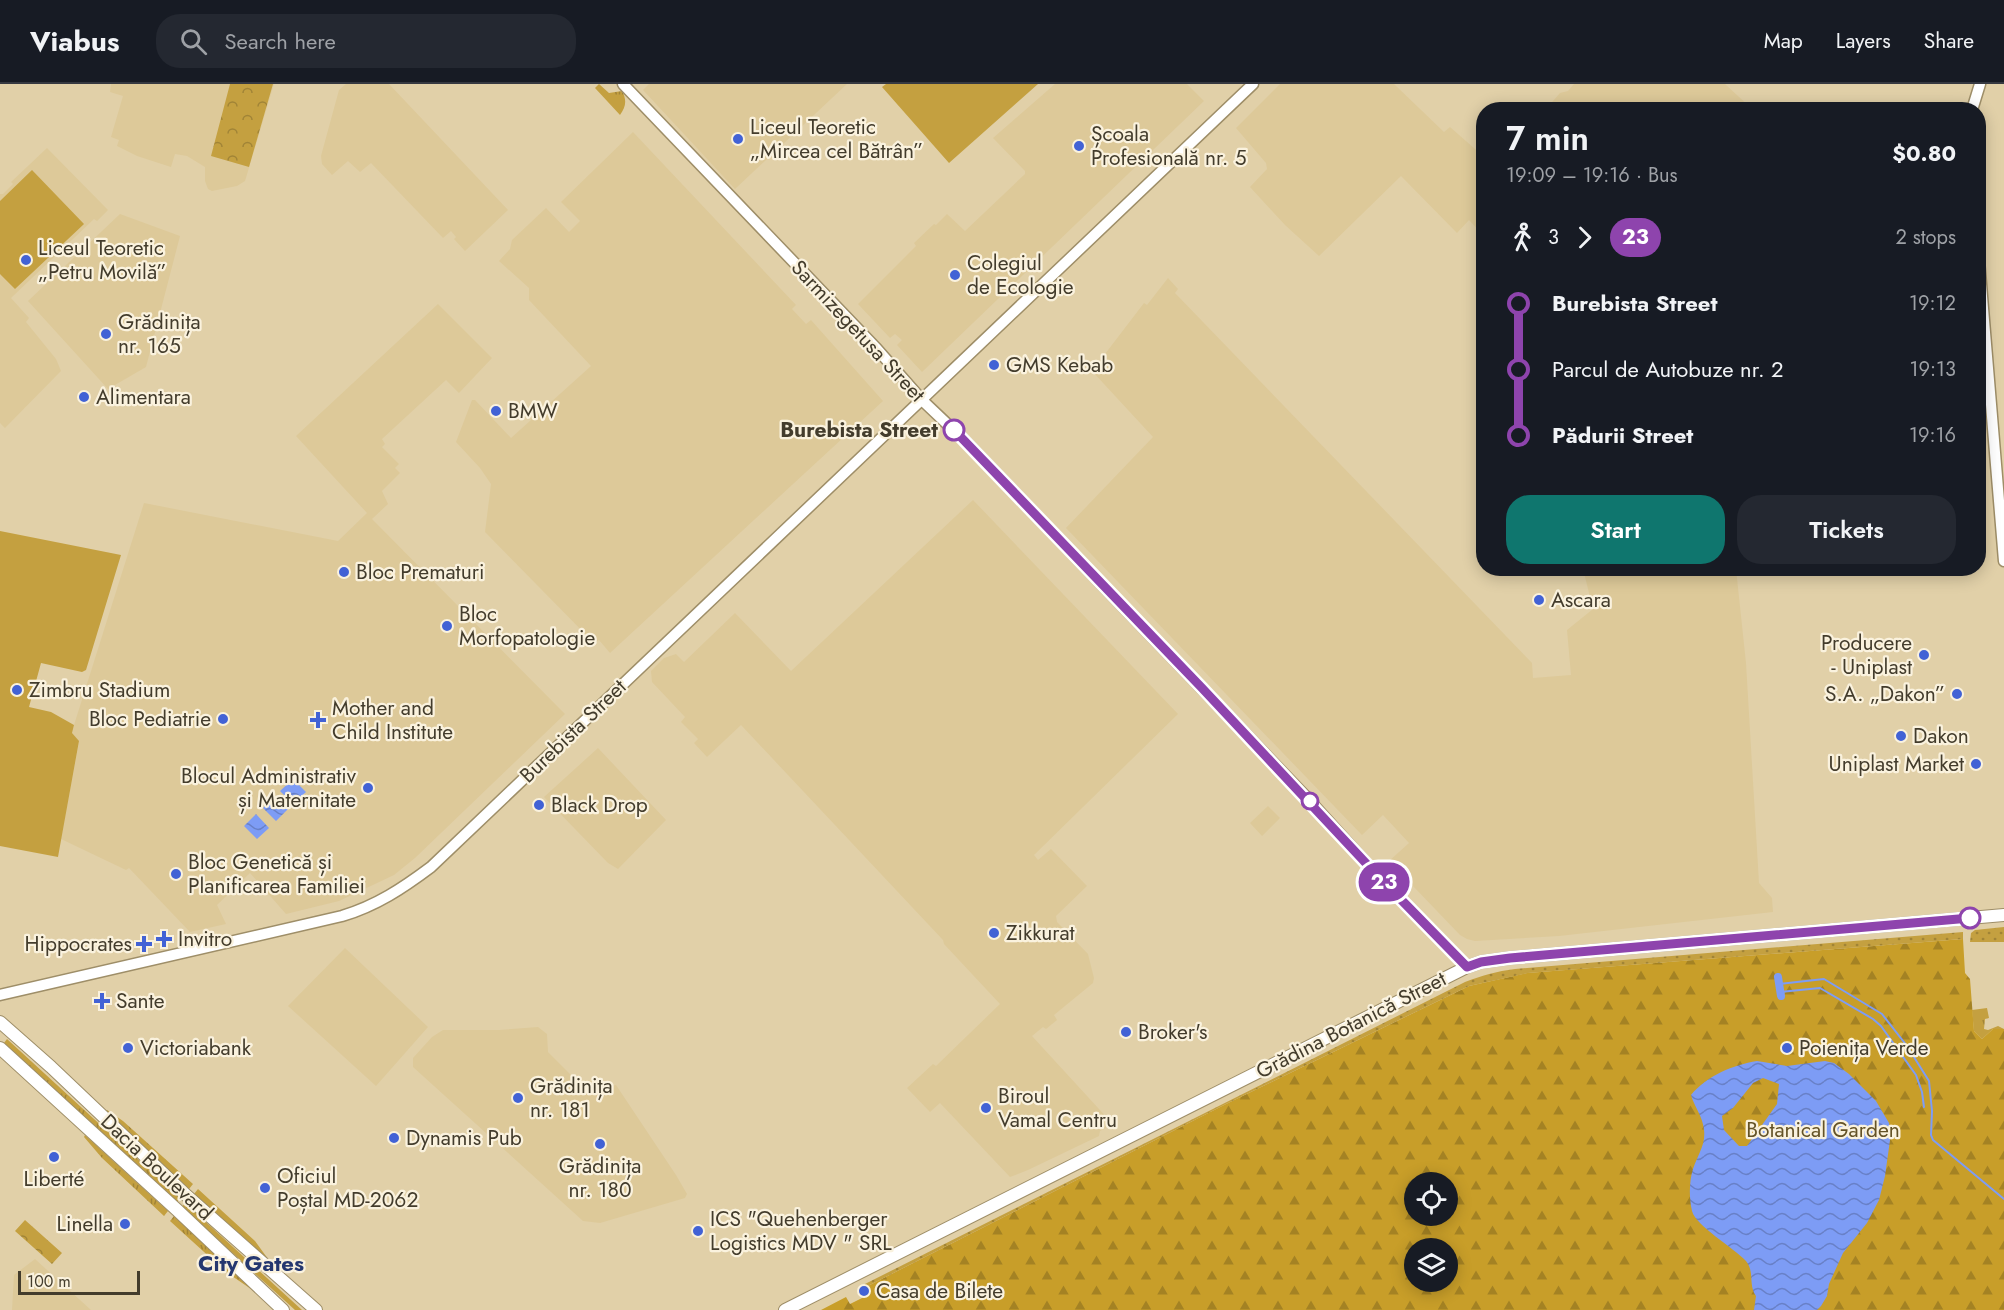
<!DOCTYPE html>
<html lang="en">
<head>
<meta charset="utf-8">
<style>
	body { margin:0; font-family:Jost,sans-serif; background:#242831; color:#f1f3f6; height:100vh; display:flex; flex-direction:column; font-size:22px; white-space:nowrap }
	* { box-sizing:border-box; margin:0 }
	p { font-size:20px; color:#9ea1a6 }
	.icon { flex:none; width:33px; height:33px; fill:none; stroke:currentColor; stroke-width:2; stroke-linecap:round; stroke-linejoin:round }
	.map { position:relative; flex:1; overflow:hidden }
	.details { position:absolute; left:1476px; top:18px; width:510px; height:474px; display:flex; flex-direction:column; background:#171b24; border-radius:24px; box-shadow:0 3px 15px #0003 }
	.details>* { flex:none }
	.badge { padding:0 12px; border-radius:20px; font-size:21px; line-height:39px }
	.tools { position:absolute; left:1404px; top:1088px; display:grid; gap:12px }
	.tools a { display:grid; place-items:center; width:54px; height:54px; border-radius:50%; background:#171b24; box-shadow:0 3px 15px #0003; font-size:30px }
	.scale { position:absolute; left:18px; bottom:15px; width:122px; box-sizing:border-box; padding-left:6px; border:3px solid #433c2c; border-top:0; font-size:16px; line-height:21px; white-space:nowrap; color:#433c2c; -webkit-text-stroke:4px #faf2de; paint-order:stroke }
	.map>.badge { position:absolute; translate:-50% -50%; box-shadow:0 0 0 3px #fff }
	.legs { display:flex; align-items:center; gap:9px; height:66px; padding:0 30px; font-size:20px }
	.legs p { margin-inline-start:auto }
	.summary { display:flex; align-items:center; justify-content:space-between; height:102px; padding:0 30px }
	h1 { font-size:33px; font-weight:600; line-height:45px }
	.cta { display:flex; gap:12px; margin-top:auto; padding:12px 30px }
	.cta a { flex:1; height:69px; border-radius:24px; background:#0f766e; color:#fff; font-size:24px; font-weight:600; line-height:69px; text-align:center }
	.cta a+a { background:#242831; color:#f1f3f6 }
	ul { padding:0 30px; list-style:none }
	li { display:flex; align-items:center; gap:21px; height:66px; font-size:22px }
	li i { display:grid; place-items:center; width:9px; height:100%; margin:0 8px; background:currentColor }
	li i::after { content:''; width:15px; height:15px; margin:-8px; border:4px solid; border-radius:50%; background:#171b24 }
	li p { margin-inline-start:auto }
	li:first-child i { background:linear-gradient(#0000 50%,currentColor 0) }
	li:last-child i { background:linear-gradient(currentColor 50%,#0000 0) }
	header { display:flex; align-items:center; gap:36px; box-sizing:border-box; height:84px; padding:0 30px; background:#171b24; border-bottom:2px solid #363941 }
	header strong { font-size:28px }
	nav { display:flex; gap:33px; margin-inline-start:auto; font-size:21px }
	.search { width:420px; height:54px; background:#242831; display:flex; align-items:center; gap:15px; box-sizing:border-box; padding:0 21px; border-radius:24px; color:#9ea1a6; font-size:22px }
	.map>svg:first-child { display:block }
	.built { fill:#ddc999 }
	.grass { fill:url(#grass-tufts) }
	.forest { fill:url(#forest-firs); fill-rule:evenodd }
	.park { fill:url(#park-crowns) }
	.garden { fill:url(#garden-dots) }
	.pitch { fill:#c4a040 }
	.water { fill:url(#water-waves); fill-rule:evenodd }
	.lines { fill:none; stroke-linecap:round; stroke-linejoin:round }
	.stream { stroke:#7d9cf5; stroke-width:2 }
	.canal { stroke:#7d9cf5; stroke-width:8 }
	.secondary-casing { stroke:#9e8e68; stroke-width:13 }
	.primary-casing { stroke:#9e8e68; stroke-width:14 }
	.secondary { stroke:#fff; stroke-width:10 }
	.primary { stroke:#fff; stroke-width:12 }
	.line-1-casing { stroke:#fff; stroke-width:14 }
	.line-1 { stroke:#8e44ad; stroke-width:9 }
	.poi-dot { fill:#4262d5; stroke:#faf2de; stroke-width:2 }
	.stop-1-dot { fill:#fff; stroke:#8e44ad; stroke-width:3 }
	.labels { text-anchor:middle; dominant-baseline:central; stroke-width:4.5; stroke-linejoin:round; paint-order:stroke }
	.poi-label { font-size:21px; fill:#433c2c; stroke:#faf2de; text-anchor:start }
	.street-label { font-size:21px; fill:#433c2c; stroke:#faf2de }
	.stop-label { font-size:21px; font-weight:bold; fill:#433c2c; stroke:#faf2de; text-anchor:end }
	.park-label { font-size:21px; fill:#645327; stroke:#faf2de }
	.neighbourhood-label { font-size:22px; font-weight:bold; fill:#25376f; stroke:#faf2de }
</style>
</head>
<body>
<header>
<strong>Viabus</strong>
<div class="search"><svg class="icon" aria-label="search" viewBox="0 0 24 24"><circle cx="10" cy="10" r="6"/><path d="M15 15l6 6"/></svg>Search here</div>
<nav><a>Map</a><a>Layers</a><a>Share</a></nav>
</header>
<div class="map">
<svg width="2004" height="1226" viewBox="0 0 2004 1226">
	<defs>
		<pattern id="grass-tufts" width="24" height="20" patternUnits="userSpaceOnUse" patternTransform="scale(1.5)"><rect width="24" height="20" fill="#c4a040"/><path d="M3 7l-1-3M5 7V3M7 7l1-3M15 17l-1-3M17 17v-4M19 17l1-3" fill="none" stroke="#a18436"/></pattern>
		<pattern id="forest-firs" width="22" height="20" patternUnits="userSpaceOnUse" patternTransform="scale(1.5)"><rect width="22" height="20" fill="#c89e29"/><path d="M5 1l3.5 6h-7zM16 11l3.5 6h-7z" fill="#a48223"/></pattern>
		<pattern id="park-crowns" width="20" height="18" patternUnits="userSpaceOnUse" patternTransform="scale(1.5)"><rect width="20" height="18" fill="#c4a040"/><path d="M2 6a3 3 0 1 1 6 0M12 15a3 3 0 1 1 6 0" fill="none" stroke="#a18436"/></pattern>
		<pattern id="garden-dots" width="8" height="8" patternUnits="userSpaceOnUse" patternTransform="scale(1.5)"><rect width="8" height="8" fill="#c4a040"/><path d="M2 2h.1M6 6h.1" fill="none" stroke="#a18436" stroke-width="1.8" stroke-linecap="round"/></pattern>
		<pattern id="water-waves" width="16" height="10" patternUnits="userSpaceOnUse" patternTransform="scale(1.5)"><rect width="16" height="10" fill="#7d9cf5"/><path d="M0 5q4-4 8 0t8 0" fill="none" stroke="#6880c7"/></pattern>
	</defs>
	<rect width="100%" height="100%" fill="#e1d0a8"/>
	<!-- built -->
	<path class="built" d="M111 0H274L245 97 237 102 212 107 208 105 205 97V83L187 72 175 70 171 83 137 72 117 62 119 56 111 53 123 12 110 8Z
		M346 0H389L508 126 465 167 454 155 456 153 451 147 443 154 371 79 360 88 348 77 332 91 322 80 321 72 339 6Z
		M649 0H847L735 105 643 6Z
		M1055 0H1187L1204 17 922 288 897 261 902 256 895 250 890 254 858 220 916 162 914 159 934 140 936 141 947 130 965 147 1025 90V87L993 54Z
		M1280 0H1394L1444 48 1450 43 1483 72V151L1469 136 1457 149 1401 92 1319 172 1285 141 1250 103 1267 85 1266 79 1236 44Z
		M1574 0H1725L1752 25H1546L1560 9 1568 7Z
		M633 48 796 221 792 225 806 240 811 236 883 317 610 569 599 556 594 559 485 448 491 400 480 384 456 358 472 316H475L511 354 591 282 529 216V204L499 177 510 165 512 156 546 124 569 148 580 137 561 118Z
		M47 64 108 126 97 137 94 135 11 214 29 234 26 238 56 275 61 287 5 344 0 339V110H3L13 100 11 98Z
		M120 130 180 152 146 283 108 305 28 217Z
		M1168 194 1178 205 1175 209 1532 579 1533 594 1571 591 1567 546 1593 525 1583 485H1736L1746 579 1759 799 1772 814 1773 828 1559 852 1475 857 1467 855 1460 851 1389 777 1409 759 1383 731 1362 751 1066 444 1153 353 1092 287 1144 219 1147 221Z
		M438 220 492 274 459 309 446 296 382 355 385 360 382 363 399 380 395 384 400 389 382 407 388 420 372 435 565 630 415 774 394 791 339 817 286 830 250 789 217 821 226 840 190 848 129 784 126 786 61 755 79 658 72 649 74 641 144 419 338 457 367 429 296 352Z
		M973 416 1178 630 1034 771 1038 776 1051 765 1087 802 1056 832 1057 838 1088 870 1094 894 1093 899 1054 931 1057 936 1046 945 1043 943 1032 952 1110 1037 1109 1042 1100 1047 1099 1052 1028 1086 1010 1093 940 1019 930 1028 907 1004 933 980 936 982 1000 920 944 860 943 856 741 641 707 673 694 659 698 655 681 638 685 633 652 598 651 587 664 574 676 570 684 578 735 529 791 587Z
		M598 664 666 736 618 785 608 779 544 713Z
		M1268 722 1280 734 1262 752 1250 739Z
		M345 864 428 943 376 1002 288 922Z
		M538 943 547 950 548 968 582 1002 588 1012 597 1006 616 1001 676 1091 687 1110 685 1114 600 1139 583 1137 413 983V974L432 953 443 946H499Z
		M35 1175 91 1226H12L14 1191Z"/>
	<!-- grass -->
	<path class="grass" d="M599 0 609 9 622 7C627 16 626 23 620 31L595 4Z
		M1987 924 1989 934 1985 935 1984 945 1988 946 1998 942 2004 945H1993L1982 955 1974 947 1972 926Z
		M7 955 180 1114 177 1118 4 959Z
		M107 1026 123 1037 193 1100 189 1105 105 1028Z
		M85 1051 168 1127 164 1132 102 1074 84 1053Z
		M198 1105 255 1157 271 1179 194 1110Z
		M185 1119 302 1226H295L182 1123Z
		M174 1132 248 1201 251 1205 226 1188 170 1137Z"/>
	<!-- forest -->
	<path class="forest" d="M1963 855 1965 889 1970 895 1974 947 1982 955 1993 945H2004V1226H821L846 1213 850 1220 864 1213 860 1206 1226 1020 1469 902 1527 889ZM1414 1098H1448V1131H1414ZM1414 1164H1448V1197H1414Z"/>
	<!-- park -->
	<path class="park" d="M230 0H273L249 83 211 72Z
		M25 1136 62 1169 52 1180 15 1147Z"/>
	<!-- garden -->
	<path class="garden" d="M2004 843V858H1970L1971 849 1975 846Z
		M1963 848V855L1528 889 1469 902 1226 1020 860 1206 859 1203 1465 898C1481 892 1497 887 1515 885Z"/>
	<!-- pitch -->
	<path class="pitch" d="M886 0H1038L949 79 882 3Z
		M32 86 84 140 15 205 0 190V117Z
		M0 447 121 471 86 586 82 588 41 579 29 623 51 628 74 641 72 649 79 657 58 773 0 762Z"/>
	<!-- water -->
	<path class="water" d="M293 695 306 708 293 720 280 707Z
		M274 712 288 725 276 737 263 724Z
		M256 730 269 744 257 755 244 742Z
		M1757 977 1787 982 1825 977 1834 979 1849 990 1876 1017 1889 1039 1891 1049 1885 1092 1879 1116 1867 1139 1843 1169 1829 1200 1827 1212 1821 1222 1817 1226H1754L1756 1212C1748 1201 1755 1188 1746 1177 1733 1163 1696 1142 1692 1127 1689 1114 1689 1098 1693 1085 1697 1072 1706 1061 1704 1046 1703 1033 1694 1022 1691 1011 1708 991 1733 981 1757 977ZM1763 994 1779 1000 1777 1020 1747 1062H1739L1724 1046 1722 1032 1733 1024 1753 999Z"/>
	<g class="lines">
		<!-- stream -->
		<path class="stream" d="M1779 900 1824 895 1882 930 1907 962 1929 997 1932 1027 1931 1051 1933 1056 2004 1115
			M1780 908 1820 904 1873 935 1881 942 1916 991 1922 1008 1924 1023"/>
		<!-- canal -->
		<path class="canal" d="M1778 893 1781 912"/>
		<!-- secondary casing -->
		<g class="secondary-casing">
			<path id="secondary" d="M623 0 877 265 922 316 962 354 1110 509 1311 718 1377 791 1467 883
				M1972 26 1980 0
				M1978 164 2004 477
				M0 911 342 832C376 822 403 804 431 783L1253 0"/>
		</g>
		<!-- primary casing -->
		<g class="primary-casing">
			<path id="primary" d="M0 938 51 983 187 1112 316 1226
				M0 964 176 1125 283 1226
				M785 1226 1467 883 1481 878 1510 874 2004 831"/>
		</g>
		<!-- secondary -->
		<use href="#secondary" class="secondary"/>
		<!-- primary -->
		<use href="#primary" class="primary"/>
	</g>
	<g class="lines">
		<!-- line-1 casing -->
		<g class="line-1-casing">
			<path id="line-1" d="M954 346 1202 604 1377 791 1467 883 1481 878 1510 874 1970 834"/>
		</g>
		<!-- line-1 -->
		<use href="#line-1" class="line-1"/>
	</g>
	<!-- markers -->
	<g class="poi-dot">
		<circle cx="738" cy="55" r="6"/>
		<circle cx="1079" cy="62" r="6"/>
		<circle cx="26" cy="176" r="6"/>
		<circle cx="955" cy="191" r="6"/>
		<circle cx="106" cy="250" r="6"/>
		<circle cx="994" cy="281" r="6"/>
		<circle cx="84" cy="313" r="6"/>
		<circle cx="496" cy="327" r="6"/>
		<circle cx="344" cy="488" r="6"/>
		<circle cx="1539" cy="516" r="6"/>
		<circle cx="447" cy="542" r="6"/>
		<circle cx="1924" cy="571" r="6"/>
		<circle cx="17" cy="606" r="6"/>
		<circle cx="1957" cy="610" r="6"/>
		<circle cx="223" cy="635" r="6"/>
		<path d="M315 627h6v6h6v6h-6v6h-6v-6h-6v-6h6z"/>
		<circle cx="1901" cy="652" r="6"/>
		<circle cx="1976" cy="680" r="6"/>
		<circle cx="368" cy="704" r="6"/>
		<circle cx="539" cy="721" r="6"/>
		<circle cx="176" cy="790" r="6"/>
		<circle cx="994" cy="849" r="6"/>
		<path d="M161 846h6v6h6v6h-6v6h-6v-6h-6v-6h6z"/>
		<path d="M141 851h6v6h6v6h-6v6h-6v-6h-6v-6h6z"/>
		<path d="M99 908h6v6h6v6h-6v6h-6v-6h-6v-6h6z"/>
		<circle cx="1126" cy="948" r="6"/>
		<circle cx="128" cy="964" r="6"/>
		<circle cx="1787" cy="964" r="6"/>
		<circle cx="518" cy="1014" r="6"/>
		<circle cx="986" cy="1024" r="6"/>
		<circle cx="394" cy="1054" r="6"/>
		<circle cx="600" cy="1060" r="6"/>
		<circle cx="54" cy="1073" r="6"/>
		<circle cx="265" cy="1104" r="6"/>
		<circle cx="125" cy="1140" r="6"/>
		<circle cx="698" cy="1147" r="6"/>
		<circle cx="864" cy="1207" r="6"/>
	</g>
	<g class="stop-1-dot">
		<circle cx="954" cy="346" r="10"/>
		<circle cx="1310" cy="717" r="8"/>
		<circle cx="1970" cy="834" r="10"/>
	</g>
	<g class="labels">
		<!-- poi labels -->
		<g class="poi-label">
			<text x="750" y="43">Liceul Teoretic<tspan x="750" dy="24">„Mircea cel Bătrân”</tspan></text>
			<text x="1091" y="50">Școala<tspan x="1091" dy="24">Profesională nr. 5</tspan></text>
			<text x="38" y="164">Liceul Teoretic<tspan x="38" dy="24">„Petru Movilă”</tspan></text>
			<text x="967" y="179">Colegiul<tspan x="967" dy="24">de Ecologie</tspan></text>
			<text x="118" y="238">Grădinița<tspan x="118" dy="24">nr. 165</tspan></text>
			<text x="1006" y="281">GMS Kebab</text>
			<text x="96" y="313">Alimentara</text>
			<text x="508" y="327">BMW</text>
			<text x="356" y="488">Bloc Prematuri</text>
			<text x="1551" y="516">Ascara</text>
			<text x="459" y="530">Bloc<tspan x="459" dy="24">Morfopatologie</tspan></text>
			<text x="1912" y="559" text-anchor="end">Producere<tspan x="1912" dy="24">- Uniplast</tspan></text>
			<text x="29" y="606">Zimbru Stadium</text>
			<text x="1945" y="610" text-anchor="end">S.A. „Dakon”</text>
			<text x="332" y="624">Mother and<tspan x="332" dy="24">Child Institute</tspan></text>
			<text x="211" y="635" text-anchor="end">Bloc Pediatrie</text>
			<text x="1913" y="652">Dakon</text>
			<text x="1964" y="680" text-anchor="end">Uniplast Market</text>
			<text x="356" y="692" text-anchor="end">Blocul Administrativ<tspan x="356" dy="24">și Maternitate</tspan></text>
			<text x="551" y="721">Black Drop</text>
			<text x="188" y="778">Bloc Genetică și<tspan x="188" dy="24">Planificarea Familiei</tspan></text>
			<text x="1006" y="849">Zikkurat</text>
			<text x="178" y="855">Invitro</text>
			<text x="132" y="860" text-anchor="end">Hippocrates</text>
			<text x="116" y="917">Sante</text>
			<text x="1138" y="948">Broker's</text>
			<text x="140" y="964">Victoriabank</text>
			<text x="1799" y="964">Poienița Verde</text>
			<text x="530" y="1002">Grădinița<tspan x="530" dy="24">nr. 181</tspan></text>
			<text x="998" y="1012">Biroul<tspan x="998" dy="24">Vamal Centru</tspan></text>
			<text x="406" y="1054">Dynamis Pub</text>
			<text x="600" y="1082" text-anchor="middle">Grădinița<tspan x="600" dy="24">nr. 180</tspan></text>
			<text x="277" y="1092">Oficiul<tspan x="277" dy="24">Poștal MD-2062</tspan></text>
			<text x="54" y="1095" text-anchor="middle">Liberté</text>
			<text x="710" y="1135">ICS "Quehenberger<tspan x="710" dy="24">Logistics MDV " SRL</tspan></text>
			<text x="113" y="1140" text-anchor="end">Linella</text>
			<text x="876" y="1207">Casa de Bilete</text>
		</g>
		<!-- street labels -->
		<g class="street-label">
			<text transform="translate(858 247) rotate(47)">Sarmizegetusa Street</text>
			<text transform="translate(573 647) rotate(-44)">Burebista Street</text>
			<text transform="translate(1351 941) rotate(-27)">Grădina Botanică Street</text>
			<text transform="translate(157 1083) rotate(43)">Dacia Boulevard</text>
		</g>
		<!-- stop labels -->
		<g class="stop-label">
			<text x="938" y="346">Burebista Street</text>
		</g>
		<!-- park labels -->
		<g class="park-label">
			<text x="1823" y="1046">Botanical Garden</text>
		</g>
		<!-- neighbourhood labels -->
		<g class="neighbourhood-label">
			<text x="251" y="1179">City Gates</text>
		</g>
	</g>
</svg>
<div class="tools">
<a><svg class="icon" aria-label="locate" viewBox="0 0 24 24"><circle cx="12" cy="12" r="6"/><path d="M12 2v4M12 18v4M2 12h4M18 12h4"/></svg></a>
<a><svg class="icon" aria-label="layers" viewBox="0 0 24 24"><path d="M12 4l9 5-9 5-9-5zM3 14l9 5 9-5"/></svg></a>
</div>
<div class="scale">100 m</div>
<b class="badge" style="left:1384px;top:798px;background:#8e44ad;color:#fff">23</b>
<section class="details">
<div class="summary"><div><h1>7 min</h1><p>19:09 – 19:16 · Bus</p></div><b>$0.80</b></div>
<div class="legs"><svg class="icon" aria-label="walk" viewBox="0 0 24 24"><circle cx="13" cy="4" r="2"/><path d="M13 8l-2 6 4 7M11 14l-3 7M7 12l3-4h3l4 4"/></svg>3<svg class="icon" aria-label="forward" viewBox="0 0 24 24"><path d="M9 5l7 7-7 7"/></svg><b class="badge" style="background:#8e44ad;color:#fff">23</b><p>2 stops</p></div>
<ul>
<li><i style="color:#8e44ad"></i><b>Burebista Street</b><p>19:12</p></li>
<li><i style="color:#8e44ad"></i><span>Parcul de Autobuze nr. 2</span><p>19:13</p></li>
<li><i style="color:#8e44ad"></i><b>Pădurii Street</b><p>19:16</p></li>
</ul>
<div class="cta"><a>Start</a><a>Tickets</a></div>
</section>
</div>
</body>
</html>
